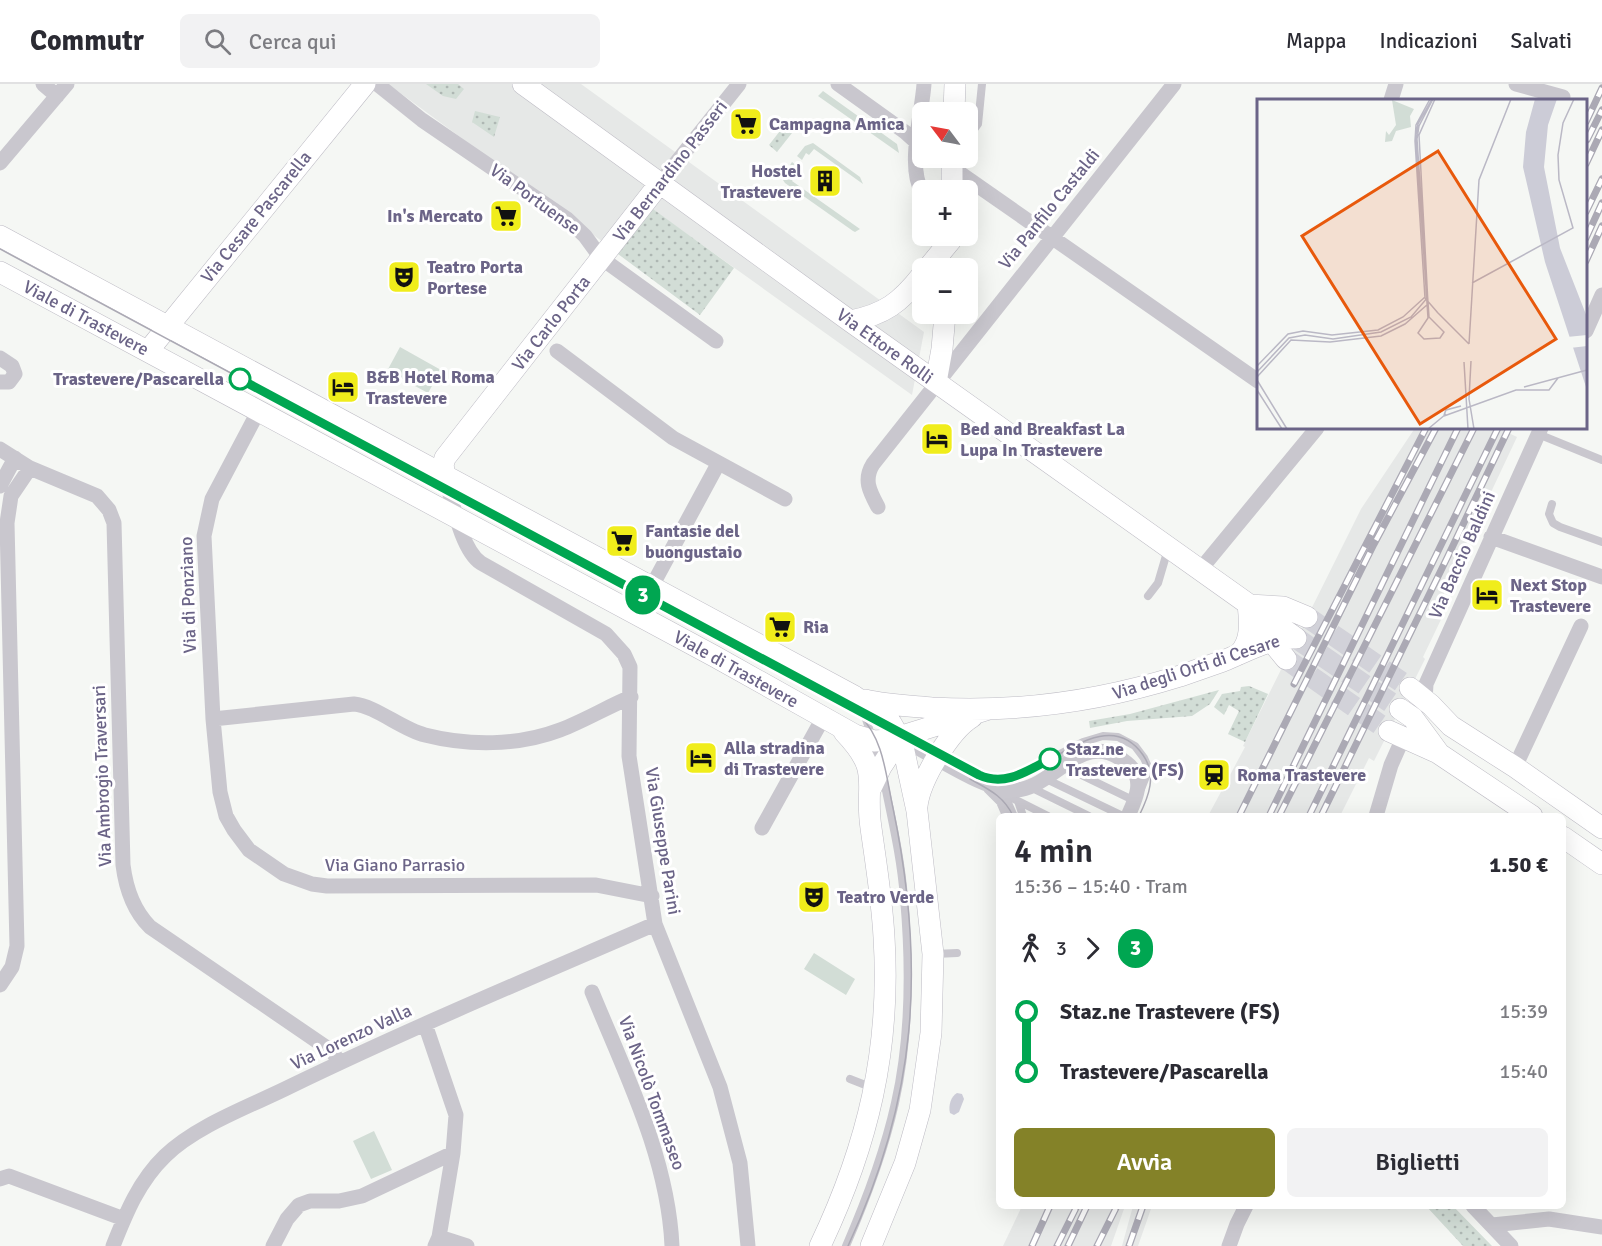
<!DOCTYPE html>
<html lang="it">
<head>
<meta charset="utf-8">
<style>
	body { margin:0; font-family:Signika,sans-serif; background:#f2f2f3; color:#2b2b33; height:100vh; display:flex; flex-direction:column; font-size:22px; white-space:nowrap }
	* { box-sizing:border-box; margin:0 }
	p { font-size:20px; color:#7c7c81 }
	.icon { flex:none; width:33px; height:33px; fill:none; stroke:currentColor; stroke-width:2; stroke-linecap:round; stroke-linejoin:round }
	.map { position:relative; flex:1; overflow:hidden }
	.details { position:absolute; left:996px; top:729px; width:570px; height:396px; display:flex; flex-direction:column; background:#fff; border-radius:9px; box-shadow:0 6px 24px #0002 }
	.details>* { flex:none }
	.badge { padding:0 12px; border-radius:20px; font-size:21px; line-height:39px }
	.needle { width:39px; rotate:302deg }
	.controls { position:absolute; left:912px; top:18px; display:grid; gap:12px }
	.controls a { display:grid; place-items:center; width:66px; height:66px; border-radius:9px; background:#fff; box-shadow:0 6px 24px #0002; font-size:30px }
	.map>.badge { position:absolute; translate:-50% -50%; box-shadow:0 0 0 3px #fff }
	.legs { display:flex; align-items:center; gap:9px; height:66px; padding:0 18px; font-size:20px }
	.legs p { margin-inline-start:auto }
	.headline { display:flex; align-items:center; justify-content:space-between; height:102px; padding:0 18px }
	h1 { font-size:33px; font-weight:600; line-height:45px }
	.action { display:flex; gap:12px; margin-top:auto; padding:12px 18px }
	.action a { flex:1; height:69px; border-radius:9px; background:#848228; color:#fff; font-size:24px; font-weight:600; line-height:69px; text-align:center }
	.action a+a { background:#f2f2f3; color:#2b2b33 }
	ul { padding:0 18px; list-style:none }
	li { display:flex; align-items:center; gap:21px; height:60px; font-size:22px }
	li i { display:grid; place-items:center; width:9px; height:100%; margin:0 8px; background:currentColor }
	li i::after { content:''; width:15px; height:15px; margin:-8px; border:4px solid; border-radius:50%; background:#fff }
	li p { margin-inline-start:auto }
	li:first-child i { background:linear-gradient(#0000 50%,currentColor 0) }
	li:last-child i { background:linear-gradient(currentColor 50%,#0000 0) }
	header { display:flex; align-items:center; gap:36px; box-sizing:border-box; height:84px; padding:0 30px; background:#fff; border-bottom:2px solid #e1e1e2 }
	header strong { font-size:28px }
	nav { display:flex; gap:33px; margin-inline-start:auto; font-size:21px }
	.search { width:420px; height:54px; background:#f2f2f3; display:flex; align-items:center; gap:15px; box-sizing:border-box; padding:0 21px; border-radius:9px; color:#7c7c81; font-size:22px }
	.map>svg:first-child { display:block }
	.built { fill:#e6e8e7 }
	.grass { fill:url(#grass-dots) }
	.garden { fill:#d2ddd6 }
	.water { fill:#ccccd7 }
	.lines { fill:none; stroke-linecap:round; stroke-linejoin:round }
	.secondary-tunnel { stroke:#d2d2d9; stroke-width:21; stroke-dasharray:21 10; stroke-linecap:butt }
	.secondary-casing { stroke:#bdbbc4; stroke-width:22 }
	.lane { stroke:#c9c7ce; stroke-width:8 }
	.street { stroke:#c9c7ce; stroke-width:15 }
	.secondary { stroke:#fff; stroke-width:21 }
	.tram { stroke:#aba9b4; stroke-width:1.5 }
	.rail-casing { stroke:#aba9b4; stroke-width:7 }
	.rail { stroke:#fff; stroke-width:4.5; stroke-dasharray:14; stroke-linecap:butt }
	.line-1-casing { stroke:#fff; stroke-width:14 }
	.line-1 { stroke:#00a651; stroke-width:9 }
	.stop-1-dot { fill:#fff; stroke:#00a651; stroke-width:3 }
	.labels { text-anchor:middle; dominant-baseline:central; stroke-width:6; stroke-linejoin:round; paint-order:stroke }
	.poi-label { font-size:18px; font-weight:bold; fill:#6b6487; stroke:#fff; text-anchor:start }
	.street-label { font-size:18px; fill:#6b6487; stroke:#fff }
	.stop-label { font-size:18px; font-weight:bold; fill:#6b6487; stroke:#fff; text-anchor:end }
	.inset-road { fill:none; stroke:#bab8c5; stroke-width:1.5 }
	.view { fill:#e8590c; fill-opacity:0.15; stroke:#e8590c; stroke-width:3 }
	.inset-edge { fill:none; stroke:#6b6487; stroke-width:3 }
</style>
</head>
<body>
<header>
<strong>Commutr</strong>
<div class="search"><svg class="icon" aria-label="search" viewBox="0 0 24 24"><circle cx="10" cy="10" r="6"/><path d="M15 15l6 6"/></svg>Cerca qui</div>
<nav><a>Mappa</a><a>Indicazioni</a><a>Salvati</a></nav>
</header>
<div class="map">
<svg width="1602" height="1162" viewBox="0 0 1602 1162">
	<defs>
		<pattern id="grass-dots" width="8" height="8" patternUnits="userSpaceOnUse" patternTransform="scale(1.5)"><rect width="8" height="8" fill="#d2ddd6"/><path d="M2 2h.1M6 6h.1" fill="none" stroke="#aeb7b3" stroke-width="1.8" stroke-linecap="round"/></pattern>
	</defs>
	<rect width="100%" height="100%" fill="#f5f7f4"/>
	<!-- built -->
	<path class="built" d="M388 0H581L924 248 912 311 652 125 618 169Z
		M1415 344H1498L1517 353 1444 508V521L1447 523 1423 573 1425 575 1374 677 1369 674 1340 732H1208L1245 663 1243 662 1361 425Z
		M1022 1122H1125L1111 1162H1003Z
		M1133 1122H1152L1138 1162H1122Z"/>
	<!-- grass -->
	<path class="grass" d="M426 0H458L464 5 456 15 443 12Z
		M475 27 500 33 494 53 472 38Z
		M783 43 792 49 777 68 769 61Z
		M653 125 734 184 700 231 618 170Z
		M1249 602 1268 610 1245 658 1228 650 1239 627 1229 621 1224 631 1214 623 1222 610 1240 607 1241 603Z
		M1219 606 1210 620 1192 632 1127 637 1090 644 1089 637 1130 630Z
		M1426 1122H1453L1492 1162H1463Z"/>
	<!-- garden -->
	<path class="garden" d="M823 7 897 60 899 69 818 12Z
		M813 59 860 93 863 100 814 65 809 71 806 69 802 76 797 72 805 62Z
		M792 78 797 82 793 87 796 90 792 97 860 145 855 148 853 147 785 99 783 96 784 91Z
		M400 263 441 286 428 309 387 287Z
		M814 869 855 895 846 911 804 885Z
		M374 1047 392 1086 371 1095 353 1057Z"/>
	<!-- water -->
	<path class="water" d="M957 1009 962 1010 964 1015 959 1028 954 1031 950 1029C948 1022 951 1012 957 1009Z"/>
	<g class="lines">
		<!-- secondary-tunnel -->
		<path class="secondary-tunnel" d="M1307 533 1410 604
			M1296 554 1400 625
			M1286 575 1389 647"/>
		<!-- secondary casing -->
		<g class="secondary-casing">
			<path id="secondary" d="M523 0 850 237 1296 554
				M954 28 955 0
				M952 74V106
				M0 152 854 612 891 639 902 658 917 727 933 870 931 949 920 1026 905 1079 871 1162
				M928 184 951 156
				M0 188 714 572 855 651 874 657 889 656 989 625
				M850 237C884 231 901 218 922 191
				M148 267 365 0
				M936 298 942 265 945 230
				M445 392 443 381 445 374 660 99
				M1248 521 1283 523 1307 533
				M1265 549 1286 575
				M1239 570C1252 557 1250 538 1248 520
				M1410 604 1431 621 1451 642 1515 683 1602 744
				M865 616C886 621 910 622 932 624 1017 629 1100 617 1180 592 1194 587 1209 582 1223 577 1246 568 1271 553 1296 554
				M1400 625 1413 634 1438 668
				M1389 647 1438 669 1532 732
				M871 704 881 683 900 654
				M917 722C920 696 950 646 972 633
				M1563 753 1602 780
				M820 1162C868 1061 891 965 884 853 882 816 876 780 871 744 864 697 883 689 844 648"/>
		</g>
		<!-- lane -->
		<path class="lane" d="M968 54 978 40 982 0
			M1538 350 1602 376
			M1552 420 1549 430 1553 439 1560 443 1602 458
			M1148 512 1158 499 1168 465
			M863 626 880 678
			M1063 684 1075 688 1135 717V715
			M1046 695 1123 732
			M996 701 1008 697 1083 658 1103 652 1118 653 1135 662 1144 674 1149 685 1141 705
			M1030 703 1089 732
			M1004 710 1048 732
			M1018 717 1023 732
			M935 870 957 869
			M850 995 873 1004
			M846 1162C866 1116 884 1068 895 1019 910 953 910 882 904 814 901 773 891 732 883 692"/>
		<!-- street -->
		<path class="street" d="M43 0 57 12
			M377 0 422 36 567 135 585 152 601 174 716 257
			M838 0 905 48 915 57 917 62
			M1516 0 1563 13
			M1391 16 1396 0
			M0 79 67 0
			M951 83 1258 297
			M660 99 739 0
			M922 108C907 82 922 30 924 0
			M1586 247 1602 211
			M557 267 673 354 785 415
			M0 274 12 282 15 290 9 298H0
			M259 326 212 415 204 452 213 635 220 708 226 732 234 746 249 766 284 790 312 800 327 802 596 801 652 812
			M0 365 30 384 97 412 109 426 114 439 123 781C126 805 133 826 150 843L333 968 339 979
			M445 392C452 415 461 466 481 479L606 550 624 570 630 583 629 672 655 840 720 1003 740 1079 748 1162
			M0 402 15 374
			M878 423C870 408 863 396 873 380L1174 0
			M1491 453 1602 493
			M1200 486 1317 344
			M652 502 718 380
			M1425 616 1426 600 1541 344
			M213 635 354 620C376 622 401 645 425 651 468 662 518 662 560 646 584 637 607 623 631 613
			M900 654C928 668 982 705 1011 706 1054 709 1082 637 1130 682 1145 697 1135 716 1128 732
			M1515 683 1581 542
			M990 703 1003 716 1010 732
			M1376 732 1391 681 1403 654
			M762 744 823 634
			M0 901 12 883 17 862 7 439 11 412 30 384
			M592 908C625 989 668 1073 672 1162
			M425 940 456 1031 453 1069 439 1153 435 1162
			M0 1095 9 1092 124 1135
			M1473 1122 1511 1162
			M1492 1141 1549 1135 1602 1143
			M439 1153 467 1162
			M113 1162C126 1129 139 1097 165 1072 197 1041 251 1022 291 1002 411 944 533 893 655 840
			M273 1162 287 1135 299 1121 310 1117H339L362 1112 453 1069
			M1229 1162 1237 1140 1246 1122"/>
		<!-- secondary -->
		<use href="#secondary" class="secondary"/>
		<!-- tram -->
		<path class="tram" d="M0 165 979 691C987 695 996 697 1006 696 1047 689 1106 618 1143 671 1157 691 1149 712 1139 732
			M970 695C988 705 1004 712 1013 732
			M848 1162C917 1014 926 883 893 724 886 693 884 655 860 632"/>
		<!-- rail casing -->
		<g class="rail-casing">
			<path id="rail" d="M1586 38 1602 4
				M1587 56 1602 26
				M1586 80 1602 46
				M1586 128 1602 95
				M1586 154 1602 119
				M1586 177 1602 142
				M1294 600 1426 344
				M1239 732 1374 460 1436 344
				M1269 732 1458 344
				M1279 732 1474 344
				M1309 732 1498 344
				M1321 732 1448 472 1509 344
				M1032 1162 1050 1122
				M1057 1162 1077 1122
				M1068 1162 1087 1122
				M1097 1162 1117 1122
				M1129 1162 1143 1122"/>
		</g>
		<!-- rail -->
		<use href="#rail" class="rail"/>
	</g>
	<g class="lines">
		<!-- line-1 casing -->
		<g class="line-1-casing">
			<path id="line-1" d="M240 295 979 691C1005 703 1027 687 1050 675"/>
		</g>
		<!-- line-1 -->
		<use href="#line-1" class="line-1"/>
	</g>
	<!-- icons -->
	<defs>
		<g id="supermarket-square" transform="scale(1.725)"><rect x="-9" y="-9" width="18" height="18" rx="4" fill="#f0ed1b" stroke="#fff"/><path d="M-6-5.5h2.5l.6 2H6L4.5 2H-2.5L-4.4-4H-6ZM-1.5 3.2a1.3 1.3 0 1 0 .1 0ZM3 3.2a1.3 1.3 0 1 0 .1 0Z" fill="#111"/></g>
		<g id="building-square" transform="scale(1.725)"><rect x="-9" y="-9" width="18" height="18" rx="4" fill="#f0ed1b" stroke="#fff"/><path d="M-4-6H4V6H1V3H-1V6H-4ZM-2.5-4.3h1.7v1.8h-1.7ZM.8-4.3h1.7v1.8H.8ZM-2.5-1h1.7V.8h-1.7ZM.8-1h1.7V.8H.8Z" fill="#111"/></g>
		<g id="theatre-square" transform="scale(1.725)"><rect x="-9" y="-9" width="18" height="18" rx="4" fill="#f0ed1b" stroke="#fff"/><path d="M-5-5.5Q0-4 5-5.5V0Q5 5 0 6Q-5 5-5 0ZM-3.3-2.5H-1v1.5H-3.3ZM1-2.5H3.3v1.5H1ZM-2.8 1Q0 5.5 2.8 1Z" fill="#111"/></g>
		<g id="hotel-square" transform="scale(1.725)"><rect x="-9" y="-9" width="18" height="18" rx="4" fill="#f0ed1b" stroke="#fff"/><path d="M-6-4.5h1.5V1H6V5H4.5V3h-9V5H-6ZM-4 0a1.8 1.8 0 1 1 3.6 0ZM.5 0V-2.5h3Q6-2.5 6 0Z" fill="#111"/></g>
		<g id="station-square" transform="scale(1.725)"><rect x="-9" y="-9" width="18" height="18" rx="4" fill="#f0ed1b" stroke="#fff"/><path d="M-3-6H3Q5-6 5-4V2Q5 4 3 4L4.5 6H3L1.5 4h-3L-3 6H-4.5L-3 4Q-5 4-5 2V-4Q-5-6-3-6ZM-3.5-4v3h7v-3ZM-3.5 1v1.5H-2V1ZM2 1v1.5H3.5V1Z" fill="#111"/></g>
	</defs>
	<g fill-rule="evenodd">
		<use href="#supermarket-square" x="746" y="40"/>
		<use href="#building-square" x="825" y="97"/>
		<use href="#supermarket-square" x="506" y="132"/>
		<use href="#theatre-square" x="404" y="193"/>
		<use href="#hotel-square" x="343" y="303"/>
		<use href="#hotel-square" x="937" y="355"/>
		<use href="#supermarket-square" x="622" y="457"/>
		<use href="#hotel-square" x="1487" y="511"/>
		<use href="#supermarket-square" x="780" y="543"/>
		<use href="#hotel-square" x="701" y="674"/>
		<use href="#station-square" x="1214" y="691"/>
		<use href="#theatre-square" x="814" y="813"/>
	</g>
	<!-- markers -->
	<g class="stop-1-dot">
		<circle cx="240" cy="295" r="10"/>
		<circle cx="1050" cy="675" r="10"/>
	</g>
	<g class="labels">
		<!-- poi labels -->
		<g class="poi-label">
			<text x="769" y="40">Campagna Amica</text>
			<text x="802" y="87" text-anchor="end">Hostel<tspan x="802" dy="21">Trastevere</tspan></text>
			<text x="483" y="132" text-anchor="end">In's Mercato</text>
			<text x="427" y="183">Teatro Porta<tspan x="427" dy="21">Portese</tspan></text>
			<text x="366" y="293">B&amp;B Hotel Roma<tspan x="366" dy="21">Trastevere</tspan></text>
			<text x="960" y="345">Bed and Breakfast La<tspan x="960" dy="21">Lupa In Trastevere</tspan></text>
			<text x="645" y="447">Fantasie del<tspan x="645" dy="21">buongustaio</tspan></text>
			<text x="1510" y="501">Next Stop<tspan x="1510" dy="21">Trastevere</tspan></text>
			<text x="803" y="543">Ria</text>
			<text x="724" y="664">Alla stradina<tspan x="724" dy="21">di Trastevere</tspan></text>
			<text x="1237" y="691">Roma Trastevere</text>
			<text x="837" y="813">Teatro Verde</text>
		</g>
		<!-- street labels -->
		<g class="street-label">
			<text transform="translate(670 87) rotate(-52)">Via Bernardino Passeri</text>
			<text transform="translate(535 115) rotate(36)">Via Portuense</text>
			<text transform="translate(1049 125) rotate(-51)">Via Panfilo Castaldi</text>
			<text transform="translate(256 133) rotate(-51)">Via Cesare Pascarella</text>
			<text transform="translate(86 234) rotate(28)">Viale di Trastevere</text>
			<text transform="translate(551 239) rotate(-52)">Via Carlo Porta</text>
			<text transform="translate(885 262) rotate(36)">Via Ettore Rolli</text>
			<text transform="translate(1462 471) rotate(-66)">Via Baccio Baldini</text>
			<text transform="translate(188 511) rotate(-92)">Via di Ponziano</text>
			<text transform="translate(1196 583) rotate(-18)">Via degli Orti di Cesare</text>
			<text transform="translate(736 585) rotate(29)">Viale di Trastevere</text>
			<text transform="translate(102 692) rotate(-92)">Via Ambrogio Traversari</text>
			<text transform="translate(663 757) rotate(81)">Via Giuseppe Parini</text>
			<text x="395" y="781">Via Giano Parrasio</text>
			<text transform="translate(351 953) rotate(-25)">Via Lorenzo Valla</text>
			<text transform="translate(652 1009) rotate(70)">Via Nicolò Tommaseo</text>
		</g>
		<!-- stop labels -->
		<g class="stop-label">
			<text x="224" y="295">Trastevere/Pascarella</text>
			<text x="1066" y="665" text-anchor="start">Staz.ne<tspan x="1066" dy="21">Trastevere (FS)</tspan></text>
		</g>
	</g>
	<!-- overview -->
	<g transform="translate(1257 15)">
		<rect width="330" height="330" fill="#f5f7f4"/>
		<path d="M135 1 157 10 153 17 154 28 139 32 135 42 128 43 129 32 132 36 139 26Z" fill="#d2ddd6"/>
		<path d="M278 0H300L291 26 287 68 303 149 330 218V291L288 163 266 68 269 33Z" fill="#ccccd7"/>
		<path d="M330 236V247L313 249 310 238Z" fill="#f5f7f4"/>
		<path class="inset-road" d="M173 0 159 26 158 42 168 199 181 214M175 0 161 25 159 36 171 219 161 234 167 240 183 239 187 233 172 218 160 40 162 27 176 0M215 184 316 129 302 81 301 56 306 24 317 0M180 213 212 245M212 245 222 81 254 0M214 262 212 300 217 330M207 263 211 330M0 267 31 235 46 232 75 236 121 231 146 218 168 198M0 273 32 239 48 236 76 240 124 233 154 218 171 198M0 278 34 241 73 243 124 237 148 225 171 205 162 36 178 0M0 281 30 330M267 288 330 271M0 291 25 330M187 316 189 311 204 307M187 317 259 291H292L301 279M171 330 189 315"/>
		<path class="view" d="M181 52 299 240 163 325 45 137Z"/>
		<rect width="330" height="330" class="inset-edge"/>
	</g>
</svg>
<div class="controls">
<a><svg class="needle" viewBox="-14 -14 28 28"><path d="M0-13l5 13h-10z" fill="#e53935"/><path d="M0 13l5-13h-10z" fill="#7c7c81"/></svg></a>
<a>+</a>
<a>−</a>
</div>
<b class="badge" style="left:643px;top:511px;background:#00a651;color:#fff">3</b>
<section class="details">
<div class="headline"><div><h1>4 min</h1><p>15:36 – 15:40 · Tram</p></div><b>1.50 €</b></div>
<div class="legs"><svg class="icon" aria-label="walk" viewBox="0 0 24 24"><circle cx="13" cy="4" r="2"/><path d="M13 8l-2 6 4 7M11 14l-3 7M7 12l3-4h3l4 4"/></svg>3<svg class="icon" aria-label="forward" viewBox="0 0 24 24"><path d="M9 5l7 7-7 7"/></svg><b class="badge" style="background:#00a651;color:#fff">3</b></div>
<ul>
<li><i style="color:#00a651"></i><b>Staz.ne Trastevere (FS)</b><p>15:39</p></li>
<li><i style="color:#00a651"></i><b>Trastevere/Pascarella</b><p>15:40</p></li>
</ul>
<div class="action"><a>Avvia</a><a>Biglietti</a></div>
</section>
</div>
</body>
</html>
